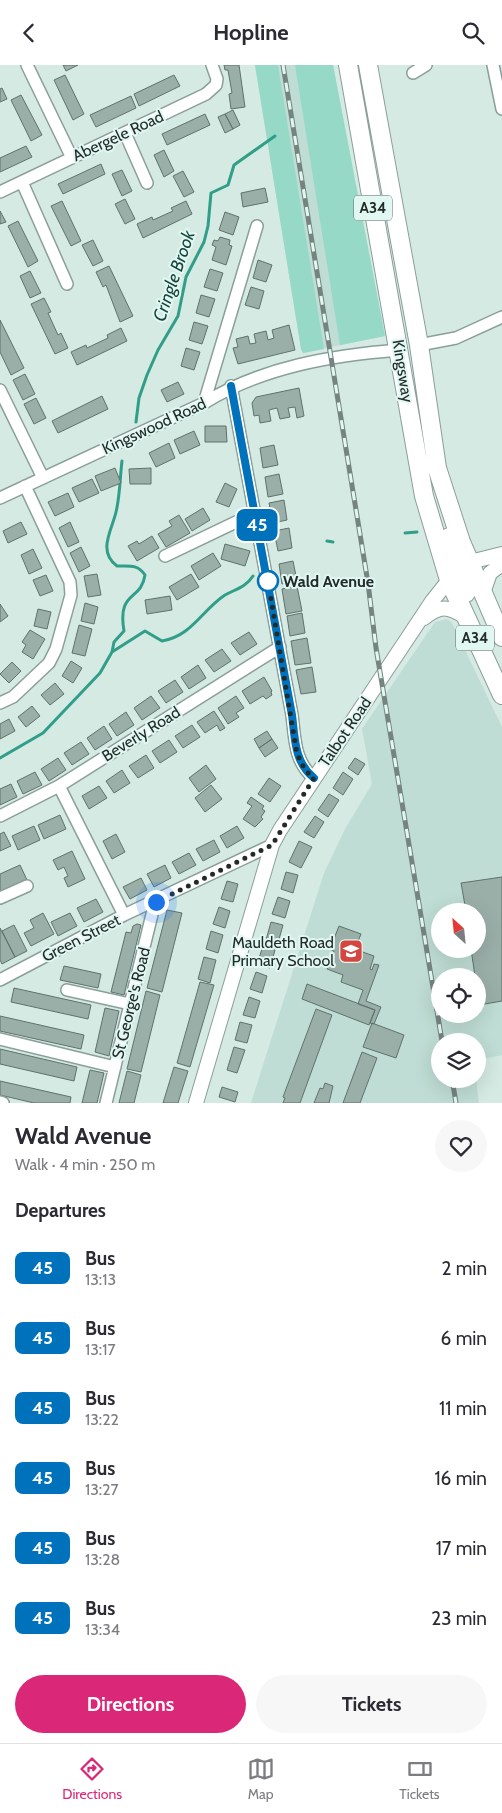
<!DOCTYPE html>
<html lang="en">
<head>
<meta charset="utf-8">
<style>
	body { margin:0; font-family:Cabin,sans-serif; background:#f7f7f7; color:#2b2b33; height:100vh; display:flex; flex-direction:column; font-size:19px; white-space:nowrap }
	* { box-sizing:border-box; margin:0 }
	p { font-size:16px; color:#7c7c81 }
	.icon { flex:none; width:28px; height:28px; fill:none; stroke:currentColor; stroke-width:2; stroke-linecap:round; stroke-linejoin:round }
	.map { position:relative; height:1038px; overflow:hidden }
	.sheet { display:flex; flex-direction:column; background:#fff; flex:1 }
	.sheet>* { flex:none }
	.badge { padding:0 10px; border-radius:8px; font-size:18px; line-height:32px }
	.needle { width:32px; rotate:333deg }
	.tools { position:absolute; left:431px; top:838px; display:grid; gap:10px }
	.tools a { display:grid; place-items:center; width:55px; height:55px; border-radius:50%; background:#fff; box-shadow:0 5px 20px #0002; font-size:25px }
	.you { position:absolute; width:25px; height:25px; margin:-12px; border:4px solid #fff; border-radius:50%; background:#1a73e8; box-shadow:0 0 0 8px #1a73e833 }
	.map>.badge { position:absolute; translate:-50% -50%; box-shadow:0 0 0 2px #fff }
	h2 { padding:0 15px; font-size:19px; line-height:45px }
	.round { display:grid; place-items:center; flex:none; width:52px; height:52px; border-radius:26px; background:#f7f7f7 }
	.head { display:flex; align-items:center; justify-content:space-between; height:85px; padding:0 15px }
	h1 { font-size:24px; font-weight:700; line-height:38px }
	.action { display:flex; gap:10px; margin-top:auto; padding:10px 15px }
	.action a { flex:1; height:58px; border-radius:30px; background:#db2777; color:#fff; font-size:20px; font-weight:700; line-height:58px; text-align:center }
	.action a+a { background:#f7f7f7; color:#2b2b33 }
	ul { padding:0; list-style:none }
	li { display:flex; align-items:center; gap:15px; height:70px; padding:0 15px }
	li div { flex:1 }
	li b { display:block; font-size:19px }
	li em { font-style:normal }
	li .badge { min-width:55px; font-weight:700; text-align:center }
	header { display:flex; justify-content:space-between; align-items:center; height:65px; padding:0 15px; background:#fff; font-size:22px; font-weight:700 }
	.menu { display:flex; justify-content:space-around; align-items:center; height:70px; border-top:1px solid #e1e1e2; background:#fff; font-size:14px; color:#7c7c81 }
	.menu a { display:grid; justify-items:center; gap:2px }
	.menu .active { color:#db2777 }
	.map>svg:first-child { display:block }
	.built { fill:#bfddd4; fill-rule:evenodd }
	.green { fill:#97d9c7 }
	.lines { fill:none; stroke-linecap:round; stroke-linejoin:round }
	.stream { stroke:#309e88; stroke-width:3 }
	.building { fill:#9bafa9; stroke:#5f726d }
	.minor-casing { stroke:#8b9f9a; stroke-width:14 }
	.tertiary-casing { stroke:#8b9f9a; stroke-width:16 }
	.trunk-casing { stroke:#8b9f9a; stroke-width:20 }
	.minor { stroke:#fff; stroke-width:11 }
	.tertiary { stroke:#fff; stroke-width:14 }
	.trunk { stroke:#fff; stroke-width:18 }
	.rail-casing { stroke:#768480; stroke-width:5 }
	.rail { stroke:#e1f7f1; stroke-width:3; stroke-dasharray:9; stroke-linecap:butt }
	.line-casing { stroke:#fff; stroke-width:11 }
	.line { stroke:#0072bc; stroke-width:8 }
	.walk { stroke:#232b29; stroke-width:5; stroke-dasharray:0 9 }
	.stop-dot { fill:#fff; stroke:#0072bc; stroke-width:2.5 }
	.labels { text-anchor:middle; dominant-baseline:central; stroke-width:4; stroke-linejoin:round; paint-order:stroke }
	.shield { fill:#e1f7f1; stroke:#5c6865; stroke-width:1 }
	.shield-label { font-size:15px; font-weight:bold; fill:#232b29 }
	.street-label { font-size:16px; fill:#232b29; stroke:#e1f7f1 }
	.stop-label { font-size:16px; font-weight:bold; fill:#232b29; stroke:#e1f7f1; text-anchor:start }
	.poi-label { font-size:16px; fill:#232b29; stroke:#e1f7f1; text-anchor:end }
	.water-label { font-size:18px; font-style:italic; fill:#18463c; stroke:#e1f7f1 }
</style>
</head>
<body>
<header><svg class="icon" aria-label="back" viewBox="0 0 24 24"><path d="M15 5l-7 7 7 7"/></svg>Hopline<svg class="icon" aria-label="search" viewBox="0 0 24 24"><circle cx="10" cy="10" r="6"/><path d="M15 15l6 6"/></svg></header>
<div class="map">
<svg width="502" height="1038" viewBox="0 0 502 1038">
	<rect width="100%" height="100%" fill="#d4eae3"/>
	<!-- built -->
	<path class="built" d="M255 0H333L385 271 303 288 301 284Z
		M447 554 452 558 502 662V990L478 995V976H440V1014H476L479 1038H251L324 808 345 764 372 719 362 664 435 557ZM440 846H478V884H440ZM440 911H478V949H440Z"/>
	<!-- green -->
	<path class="green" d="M255 0H278L324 284 303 288 301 284Z
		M295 0H333L385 271 340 280Z"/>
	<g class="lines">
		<!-- stream -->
		<path class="stream" d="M136 357 139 333 147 310 158 285 178 251 186 212 204 177 208 161 211 128 228 120 234 100 275 71
			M405 468 417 467
			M327 476 333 477
			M112 587 145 566 162 576C192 571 202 545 225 530 236 524 246 522 253 511
			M0 693 43 668 100 608 112 587 114 577 124 566C117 525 141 537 145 510 138 499 129 501 117 501 97 486 112 465 116 447 120 431 120 412 122 396"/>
	</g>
	<!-- building -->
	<path class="building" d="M63 0H78L66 6Z
		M224 0H239L245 42 231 44 229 29 232 28 228 5H225Z
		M65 10 84 49 73 55 54 15Z
		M174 10 180 21 139 41 134 29Z
		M2 23 7 34 0 37V24Z
		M21 30 42 70 31 76 11 35Z
		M131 31 136 43 96 62 90 50Z
		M233 45 240 60 233 64 225 49Z
		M205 49 210 60 167 80 162 69Z
		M225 49 233 64 225 68 218 52Z
		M26 81 32 92 0 107V93Z
		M164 85 174 106 164 112 154 90Z
		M101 99 105 109 63 129 58 119Z
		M122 105 132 126 122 131 112 109Z
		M183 106 194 127 184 132 173 111Z
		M265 123 268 137 243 142 241 128Z
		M125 134 135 154 125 159 115 139Z
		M62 136 81 176 71 181 51 141Z
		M186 136 192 149 143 173 137 159 152 152 153 155 173 146 171 143Z
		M0 146 6 157 0 159Z
		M225 147 239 152 233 170 219 165Z
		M18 156 38 196 28 202 8 161Z
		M220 172 230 175 229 180 232 181 226 200 212 195 216 182 212 180 214 175 218 176Z
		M93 175 103 196 93 201 82 180Z
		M258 195 272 200 266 217 253 213Z
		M109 201 133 251 120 257 106 220 103 222 96 207Z
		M210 204 223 208 217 226 204 222Z
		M30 206 41 228 30 233 20 211Z
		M251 222 264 226 259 244 245 240Z
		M201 230 215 234 209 252 196 248Z
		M44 233 51 247 48 248 58 270 61 268 68 283 55 289 31 239Z
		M0 255 24 303 11 310 0 287Z
		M194 257 208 261 202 279 189 275Z
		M289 260 295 285 238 299 233 283 238 282 236 274 248 271 250 279 256 278 254 269 266 266 268 275 274 273 272 265Z
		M121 263 127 276 77 300 71 287 86 280 87 283 108 273 107 270Z
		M186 283 200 287 194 305 181 301Z
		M25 309 35 329 23 335 13 315Z
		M178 317 184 329 167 337 161 325Z
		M299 323 304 351 297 353 295 342 288 343 290 352 280 354 277 343 269 345 271 356 260 358 259 350 254 351 252 338 256 332Z
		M102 331 108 344 58 368 52 356Z
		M36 333 46 353 34 359 24 339Z
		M205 361H226L227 377H205Z
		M194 366 200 380 180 389 174 375Z
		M169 378 175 393 156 402 149 388Z
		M274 380 278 400 263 403 260 383Z
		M115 403 121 418 101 426 95 411Z
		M151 403V419H130L129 404Z
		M279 409 283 429 268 432 265 412Z
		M92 414 99 428 79 437 72 423Z
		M225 418 237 424 229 442 216 437Z
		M68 428 74 442 55 451 48 437Z
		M284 435 287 455 273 458 269 438Z
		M203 443 210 455 192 466 185 454Z
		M179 450 190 468 166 482 158 469 172 461 169 456Z
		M21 457 27 469 8 478 3 466Z
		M70 457 79 477 68 482 59 463Z
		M289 463 292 483 278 486 274 466Z
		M152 471 159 483 137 496 128 481 137 476 139 479Z
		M225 479 250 486 245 501 221 494Z
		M81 482 90 501 79 507 70 488Z
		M33 484 42 503 29 509 21 490Z
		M213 488 221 501 199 515 191 501Z
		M293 496 297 516 282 519 279 499Z
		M97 509 101 530 88 532 84 511Z
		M191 509 199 522 177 535 169 522Z
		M46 510 53 526 40 531 33 515Z
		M297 521 302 546 286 549 282 524Z
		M170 531 172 545 147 549 145 535Z
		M85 538 98 542 94 559 81 556Z
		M0 539 8 551 0 557Z
		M38 544 51 547 47 564 34 561Z
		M302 548 305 568 290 571 287 551Z
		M79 560 92 564 85 591 72 588Z
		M30 565 45 574 33 594 22 587 26 580 22 577Z
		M249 567 257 579 240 590 231 578Z
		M307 573 311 598 295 600 291 576Z
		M222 584 231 596 214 607 205 595Z
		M71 596 82 603 73 618 62 611Z
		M12 597 21 606 9 618 0 609Z
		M198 600 206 613 189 624 181 612Z
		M312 602 316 627 301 629 296 605Z
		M264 612 272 626 271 627 272 630 266 634 263 631 250 639 242 626Z
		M175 615 183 627 166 638 158 626Z
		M55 618 64 629 50 640 41 630Z
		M151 631 160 643 142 655 134 643Z
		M236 631 244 643 236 648 239 652 228 659 218 643Z
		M32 641 40 651 26 662 18 652Z
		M214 646 225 663 220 666 217 660 205 668 197 657Z
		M126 647 134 660 117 671 109 659Z
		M9 654 15 666 0 674V659Z
		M192 660 200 672 183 683 175 671Z
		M104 661 112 674 95 685 87 673Z
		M267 666 272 674 259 683 254 674Z
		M272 674 278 683 265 692 259 683Z
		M169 675 177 687 160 698 152 686Z
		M81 677 89 689 72 700 64 688Z
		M146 690 154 703 138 713 129 701Z
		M58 693 66 705 49 716 41 704Z
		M355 693 365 699 358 710 348 703Z
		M206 700 216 714 199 727 189 713Z
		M122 705 130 718 114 728 106 716Z
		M35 707 42 720 23 729 17 716Z
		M343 707 353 714 343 730 333 723Z
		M269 713 281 721 270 737 258 729Z
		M11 719 17 732 0 740V724Z
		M211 720 222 734 205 747 195 733Z
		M99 721 107 733 89 744 82 731Z
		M329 729 339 735 328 752 318 745Z
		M251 732 264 741 262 744 265 746 261 752 263 754 255 762 243 754 252 741 247 738Z
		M60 750 66 764 44 774 38 760Z
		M315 751 324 757 314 773 304 767Z
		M34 761 40 775 18 785 12 771Z
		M237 761 244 773 227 783 220 771Z
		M4 767 11 781 0 786V769Z
		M116 769 125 787 112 794 103 776Z
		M214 775 220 787 203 796 196 784Z
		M299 776 312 782 301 803 289 797Z
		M72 786 85 814 68 822 64 813 68 811 64 802 58 805 53 795Z
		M189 788 196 800 179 809 172 797Z
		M20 800 27 815 0 827V809Z
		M165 800 171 813 154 822 147 809Z
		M286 807 298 810 293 828 281 824Z
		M502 812V936L479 940 478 911H475L471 884H478V846H466L461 818Z
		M141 813 147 825 130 834 123 822Z
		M227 816 238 819 233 837 221 834Z
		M278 832 290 836 285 853 272 849Z
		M96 834 103 847 84 857 77 843Z
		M219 842 230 846 225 863 213 859Z
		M167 845 182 848 162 927 147 923Z
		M43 848 54 869 31 881 24 868 34 863 30 855Z
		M70 848 77 861 58 871 51 857Z
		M271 857 283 860 278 878 266 875Z
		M137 859 141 860 124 930 111 927 126 867 131 868 133 861Z
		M14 860 27 886 15 892 2 866Z
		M339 861 361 869 350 896 352 897 357 885 374 891 370 904 372 905 374 899 379 900 366 936 381 942 374 959 370 958 375 945 358 939 363 925 341 917 343 910 327 904 334 886 330 884Z
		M0 863 15 892 2 899 0 895Z
		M211 866 223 870 218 888 206 884Z
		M263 881 275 885 270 903 257 899Z
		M204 892 216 895 210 918 198 914Z
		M64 901 101 909 98 923 60 915Z
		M256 907 267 911 262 928 250 924Z
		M200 917 214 920 190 1002 177 998Z
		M307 919 375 945 369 960 302 934Z
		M14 923 91 940 88 954 11 937Z
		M146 926 160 930 141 1007 127 1004Z
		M249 932 260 936 255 953 243 950Z
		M105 943 119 946 109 991 95 987Z
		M316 944 332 950 300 1038H283L285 1033 283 1032Z
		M0 951 84 970 81 984 0 966Z
		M240 957 252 960 247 978 235 975Z
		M372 958 404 970 396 993 363 982Z
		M234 982 245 985 237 1008 227 1005Z
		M0 984 77 1002 74 1016 0 999Z
		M362 987 377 993 360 1038H343Z
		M174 1002 188 1006 178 1038H163Z
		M90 1005 104 1008 97 1038H82Z
		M127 1006 141 1010 134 1038H119Z
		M0 1016 71 1032 70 1038H34L0 1030Z
		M325 1018 333 1021 329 1038H314L320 1023 323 1024Z
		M222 1022 238 1027 235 1037 219 1032Z"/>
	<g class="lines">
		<!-- minor casing -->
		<g class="minor-casing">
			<path id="minor" d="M27 0 72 93
				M493 0 502 44
				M413 8 426 0
				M125 68 147 118
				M22 117 67 219
				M0 127 206 29 216 20 217 14 212 0
				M419 280 456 273 502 252
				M231 321 292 650C295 673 294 697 314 713
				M0 325 43 413
				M204 338 257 161
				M0 433 204 338C262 302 333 290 400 285
				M165 491 255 448
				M0 638 13 632 49 598 56 584 71 530 70 517 25 421
				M59 721 124 850
				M0 751 59 721 280 582
				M0 833 27 821
				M0 915 124 850 272 780
				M67 925 130 939
				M0 974 115 1002
				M0 1037 3 1038
				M106 1038 155 837"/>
		</g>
		<!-- tertiary casing -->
		<g class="tertiary-casing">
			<path id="tertiary" d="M483 528 490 508 502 499
				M424 553C440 540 448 541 465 552
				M196 1038 272 780 280 765 433 535 449 515 470 497 502 489"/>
		</g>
		<!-- trunk casing -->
		<g class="trunk-casing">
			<path id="trunk" d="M348 0 424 431 449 515 502 630
				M368 0 419 280 437 403 461 477 502 572
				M449 472 466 528"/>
		</g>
		<!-- minor -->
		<use href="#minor" class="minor"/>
		<!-- tertiary -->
		<use href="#tertiary" class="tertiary"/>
		<!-- trunk -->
		<use href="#trunk" class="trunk"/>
		<!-- rail casing -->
		<g class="rail-casing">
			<path id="rail" d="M283 0 368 518 376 583 442 976
				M452 1014 456 1038"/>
		</g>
		<!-- rail -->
		<use href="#rail" class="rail"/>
	</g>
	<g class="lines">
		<!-- line casing -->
		<g class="line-casing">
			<path id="line" d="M231 321 292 650C295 673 294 697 314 713"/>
		</g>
		<!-- line -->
		<use href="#line" class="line"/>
		<!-- walk -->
		<path class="walk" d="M156 837 272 780 314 713 305 705 297 689 268 516"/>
	</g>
	<!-- icons -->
	<defs>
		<g id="school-square" transform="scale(1.25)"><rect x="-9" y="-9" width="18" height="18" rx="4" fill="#d54641" stroke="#e1f7f1"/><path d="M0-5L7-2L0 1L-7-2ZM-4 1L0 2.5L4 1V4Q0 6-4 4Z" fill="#fff"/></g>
	</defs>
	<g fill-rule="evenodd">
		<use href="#school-square" x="351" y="886"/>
	</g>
	<!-- markers -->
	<circle class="stop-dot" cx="268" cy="516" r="10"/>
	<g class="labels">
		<!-- shield labels -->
		<g class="shield">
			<rect x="354" y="130.5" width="38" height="25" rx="4"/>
			<rect x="456" y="560.5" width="38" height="25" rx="4"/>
		</g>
		<g class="shield-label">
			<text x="373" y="143">A34</text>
			<text x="475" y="573">A34</text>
		</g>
		<!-- street labels -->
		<g class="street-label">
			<text transform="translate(118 71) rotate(-25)">Abergele Road</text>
			<text transform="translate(403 306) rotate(81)">Kingsway</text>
			<text transform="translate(154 361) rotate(-25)">Kingswood Road</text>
			<text transform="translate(345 667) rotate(-56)">Talbot Road</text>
			<text transform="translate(141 669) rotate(-32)">Beverly Road</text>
			<text transform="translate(81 873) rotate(-27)">Green Street</text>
			<text transform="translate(131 938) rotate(-76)">St George's Road</text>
		</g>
		<!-- stop labels -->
		<g class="stop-label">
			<text x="283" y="516">Wald Avenue</text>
		</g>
		<!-- poi labels -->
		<g class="poi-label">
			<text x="334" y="877">Mauldeth Road<tspan x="334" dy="18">Primary School</tspan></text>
		</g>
		<!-- water labels -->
		<g class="water-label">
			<text transform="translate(174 211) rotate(-71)">Cringle Brook</text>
		</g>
	</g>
</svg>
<div class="tools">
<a><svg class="needle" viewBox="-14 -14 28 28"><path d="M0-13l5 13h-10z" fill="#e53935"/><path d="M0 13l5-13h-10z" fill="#7c7c81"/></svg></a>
<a><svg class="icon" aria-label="locate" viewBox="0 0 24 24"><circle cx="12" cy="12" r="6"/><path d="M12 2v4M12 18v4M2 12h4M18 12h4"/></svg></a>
<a><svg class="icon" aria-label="layers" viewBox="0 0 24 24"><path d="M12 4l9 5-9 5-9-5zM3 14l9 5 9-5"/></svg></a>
</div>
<div class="you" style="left:156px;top:837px"></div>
<b class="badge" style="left:257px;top:460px;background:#0072bc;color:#fff">45</b>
</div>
<section class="sheet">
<div class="head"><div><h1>Wald Avenue</h1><p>Walk · 4 min · 250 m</p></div><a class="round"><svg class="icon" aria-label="heart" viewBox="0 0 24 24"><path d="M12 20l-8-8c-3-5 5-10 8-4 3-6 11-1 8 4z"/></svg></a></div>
<h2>Departures</h2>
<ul>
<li><span class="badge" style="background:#0072bc;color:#fff">45</span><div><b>Bus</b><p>13:13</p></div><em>2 min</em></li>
<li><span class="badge" style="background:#0072bc;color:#fff">45</span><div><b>Bus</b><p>13:17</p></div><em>6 min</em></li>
<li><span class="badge" style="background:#0072bc;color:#fff">45</span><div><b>Bus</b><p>13:22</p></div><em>11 min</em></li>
<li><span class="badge" style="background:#0072bc;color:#fff">45</span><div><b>Bus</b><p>13:27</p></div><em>16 min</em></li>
<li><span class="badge" style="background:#0072bc;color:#fff">45</span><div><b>Bus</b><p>13:28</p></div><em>17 min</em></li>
<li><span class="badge" style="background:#0072bc;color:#fff">45</span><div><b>Bus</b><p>13:34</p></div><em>23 min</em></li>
</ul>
<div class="action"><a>Directions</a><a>Tickets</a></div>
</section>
<nav class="menu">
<a class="active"><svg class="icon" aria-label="directions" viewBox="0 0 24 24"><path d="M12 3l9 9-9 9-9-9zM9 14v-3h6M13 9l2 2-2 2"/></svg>Directions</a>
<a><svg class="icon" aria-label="map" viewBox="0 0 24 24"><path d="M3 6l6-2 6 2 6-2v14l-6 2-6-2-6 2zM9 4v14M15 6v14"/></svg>Map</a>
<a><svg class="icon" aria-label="tickets" viewBox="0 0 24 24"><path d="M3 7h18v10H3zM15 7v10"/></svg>Tickets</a>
</nav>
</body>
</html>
